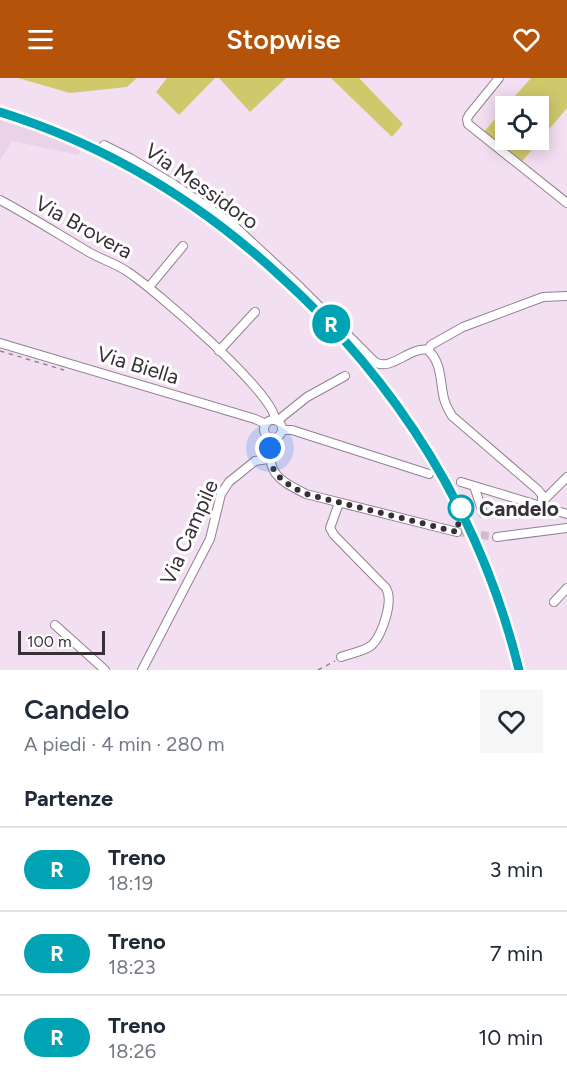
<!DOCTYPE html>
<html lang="it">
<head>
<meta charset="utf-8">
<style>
	body { margin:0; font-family:Figtree,sans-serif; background:#f6f6f7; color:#1f2937; height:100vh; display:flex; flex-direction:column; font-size:22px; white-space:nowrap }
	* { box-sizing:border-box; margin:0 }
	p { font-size:20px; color:#747a83 }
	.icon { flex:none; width:33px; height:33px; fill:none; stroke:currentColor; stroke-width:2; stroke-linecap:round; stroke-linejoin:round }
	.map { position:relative; height:592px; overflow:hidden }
	.side { display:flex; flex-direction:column; background:#fff; flex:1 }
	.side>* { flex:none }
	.badge { padding:0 12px; border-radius:20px; font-size:21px; line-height:39px }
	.controls { position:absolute; left:495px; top:18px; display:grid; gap:12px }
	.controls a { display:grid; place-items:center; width:54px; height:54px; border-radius:0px; background:#fff; box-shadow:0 3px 15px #0003; font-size:30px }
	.scale { position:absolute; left:18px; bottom:15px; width:87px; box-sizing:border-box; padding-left:6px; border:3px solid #383037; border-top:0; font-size:16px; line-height:21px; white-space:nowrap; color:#383037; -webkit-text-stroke:4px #fff; paint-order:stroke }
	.you { position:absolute; width:30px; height:30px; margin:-15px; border:4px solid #fff; border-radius:50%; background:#1a73e8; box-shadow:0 0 0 9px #1a73e833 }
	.map>.badge { position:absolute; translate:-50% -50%; box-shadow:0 0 0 3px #fff }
	h2 { padding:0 24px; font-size:22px; line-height:54px }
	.round { display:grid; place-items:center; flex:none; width:63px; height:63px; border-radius:0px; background:#f6f6f7 }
	.summary { display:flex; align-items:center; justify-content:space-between; height:102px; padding:0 24px }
	h1 { font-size:28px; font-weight:600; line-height:45px }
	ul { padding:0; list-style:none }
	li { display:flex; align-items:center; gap:18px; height:84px; padding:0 24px; border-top:2px solid #e0e1e3 }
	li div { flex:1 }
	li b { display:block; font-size:22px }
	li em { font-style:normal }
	li .badge { min-width:66px; font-weight:700; text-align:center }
	header { display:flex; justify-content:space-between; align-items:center; height:78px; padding:0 24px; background:#b45309; color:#fff; font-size:27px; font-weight:600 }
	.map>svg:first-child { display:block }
	.built { fill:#ead2e9 }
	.green { fill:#cfc96c }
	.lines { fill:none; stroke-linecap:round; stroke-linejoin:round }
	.minor-tunnel { stroke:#cdbccc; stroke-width:8; stroke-dasharray:8 4; stroke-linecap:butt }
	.minor-casing { stroke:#928190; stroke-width:10 }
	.path { stroke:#938592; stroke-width:1.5; stroke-dasharray:4.5 4.5; stroke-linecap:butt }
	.minor { stroke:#fff; stroke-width:8 }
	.rail-casing { stroke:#574d56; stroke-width:4 }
	.rail { stroke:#fff; stroke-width:1.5; stroke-dasharray:4.5; stroke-linecap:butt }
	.line-casing { stroke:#fff; stroke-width:14 }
	.line { stroke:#00a3b4; stroke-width:9 }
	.walk { stroke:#383037; stroke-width:6; stroke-dasharray:0 10.8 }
	.stop-dot { fill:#fff; stroke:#00a3b4; stroke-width:3 }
	.labels { text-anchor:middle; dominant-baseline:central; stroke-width:6; stroke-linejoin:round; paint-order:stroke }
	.street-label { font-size:21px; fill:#383037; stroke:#fff }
	.stop-label { font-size:21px; font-weight:bold; fill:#383037; stroke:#fff; text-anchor:start }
</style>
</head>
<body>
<header><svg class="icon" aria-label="menu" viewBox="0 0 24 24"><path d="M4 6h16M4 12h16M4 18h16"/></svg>Stopwise<svg class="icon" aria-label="heart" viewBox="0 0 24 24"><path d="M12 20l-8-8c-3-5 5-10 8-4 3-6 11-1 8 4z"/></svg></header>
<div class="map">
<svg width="567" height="592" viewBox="0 0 567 592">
	<rect width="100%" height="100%" fill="#f2dff1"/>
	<!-- built -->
	<path class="built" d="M0 42 81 69 79 77 12 63 0 82Z"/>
	<!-- green -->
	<path class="green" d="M18 0H137L127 9 70 15Z
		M167 0H215L179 37 156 14Z
		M219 0H286L250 34Z
		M331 0H359L403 46 392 59Z
		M531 0H567V30L519 87 481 57 506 29V62H538V28H506Z"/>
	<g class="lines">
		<!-- minor-tunnel -->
		<path class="minor-tunnel" d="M457 454 497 459"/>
		<!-- minor casing -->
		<g class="minor-casing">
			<path id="minor" d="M499 0 469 37 467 41 468 46 567 125
				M104 67 130 80 175 107 231 145 299 208 375 284C391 294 410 268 428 272 441 284 440 300 443 316 444 325 448 331 452 338L538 412 542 417V422
				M0 122C30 138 58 156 87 173 100 181 115 185 128 194 154 211 276 316 275 342
				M149 209 183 168
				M0 265 255 341 266 346
				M428 272 431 267 463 249 543 219 567 218
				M219 273 255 234
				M264 351a9 9 0 1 1 18 0a9 9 0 1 1-18 0Z
				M277 343 307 319 345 298
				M282 352H292L429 396
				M271 360C266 394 276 401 306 416L457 454
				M461 404 567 436
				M474 408 483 435
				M339 425 330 450 334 457 386 510C394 523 382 557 372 567 363 574 351 575 341 579
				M541 425 567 399
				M497 459 567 450
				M554 524 567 510
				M55 547 105 592
				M142 592 210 461 221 416 229 404 255 383 268 381"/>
		</g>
		<!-- path -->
		<path class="path" d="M0 273 64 292
			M318 592 335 583"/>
		<!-- minor -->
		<use href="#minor" class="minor"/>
		<!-- rail casing -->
		<g class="rail-casing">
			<path id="rail" d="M0 34C105 66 196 121 277 194 398 304 480 434 520 592"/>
		</g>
		<!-- rail -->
		<use href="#rail" class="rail"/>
	</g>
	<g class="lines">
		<!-- line casing -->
		<g class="line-casing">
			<path id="line" d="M0 34C106 67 199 123 280 198 398 304 481 437 519 592"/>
		</g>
		<!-- line -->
		<use href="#line" class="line"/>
		<!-- walk -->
		<path class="walk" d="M270 370C267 395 285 406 306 416L457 454 461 430"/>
	</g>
	<!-- markers -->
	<circle class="stop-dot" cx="461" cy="430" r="12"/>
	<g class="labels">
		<!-- street labels -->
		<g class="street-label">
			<text transform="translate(202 108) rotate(35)">Via Messidoro</text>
			<text transform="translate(84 149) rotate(29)">Via Brovera</text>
			<text transform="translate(138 287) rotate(17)">Via Biella</text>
			<text transform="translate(189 454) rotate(-66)">Via Campile</text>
		</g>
		<!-- stop labels -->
		<g class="stop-label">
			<text x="479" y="430">Candelo</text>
		</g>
	</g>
</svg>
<div class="controls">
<a><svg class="icon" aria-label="locate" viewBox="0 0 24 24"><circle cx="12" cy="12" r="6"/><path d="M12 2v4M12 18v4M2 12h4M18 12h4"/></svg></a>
</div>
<div class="scale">100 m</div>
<div class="you" style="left:270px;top:370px"></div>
<b class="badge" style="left:331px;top:246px;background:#00a3b4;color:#fff">R</b>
</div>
<section class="side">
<div class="summary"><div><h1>Candelo</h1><p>A piedi · 4 min · 280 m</p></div><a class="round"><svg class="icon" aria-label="heart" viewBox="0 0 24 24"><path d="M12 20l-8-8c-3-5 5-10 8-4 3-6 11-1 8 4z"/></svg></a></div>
<h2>Partenze</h2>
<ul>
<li><span class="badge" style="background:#00a3b4;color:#fff">R</span><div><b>Treno</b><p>18:19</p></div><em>3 min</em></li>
<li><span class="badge" style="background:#00a3b4;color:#fff">R</span><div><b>Treno</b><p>18:23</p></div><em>7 min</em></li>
<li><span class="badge" style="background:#00a3b4;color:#fff">R</span><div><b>Treno</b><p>18:26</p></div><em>10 min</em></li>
</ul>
</section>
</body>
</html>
